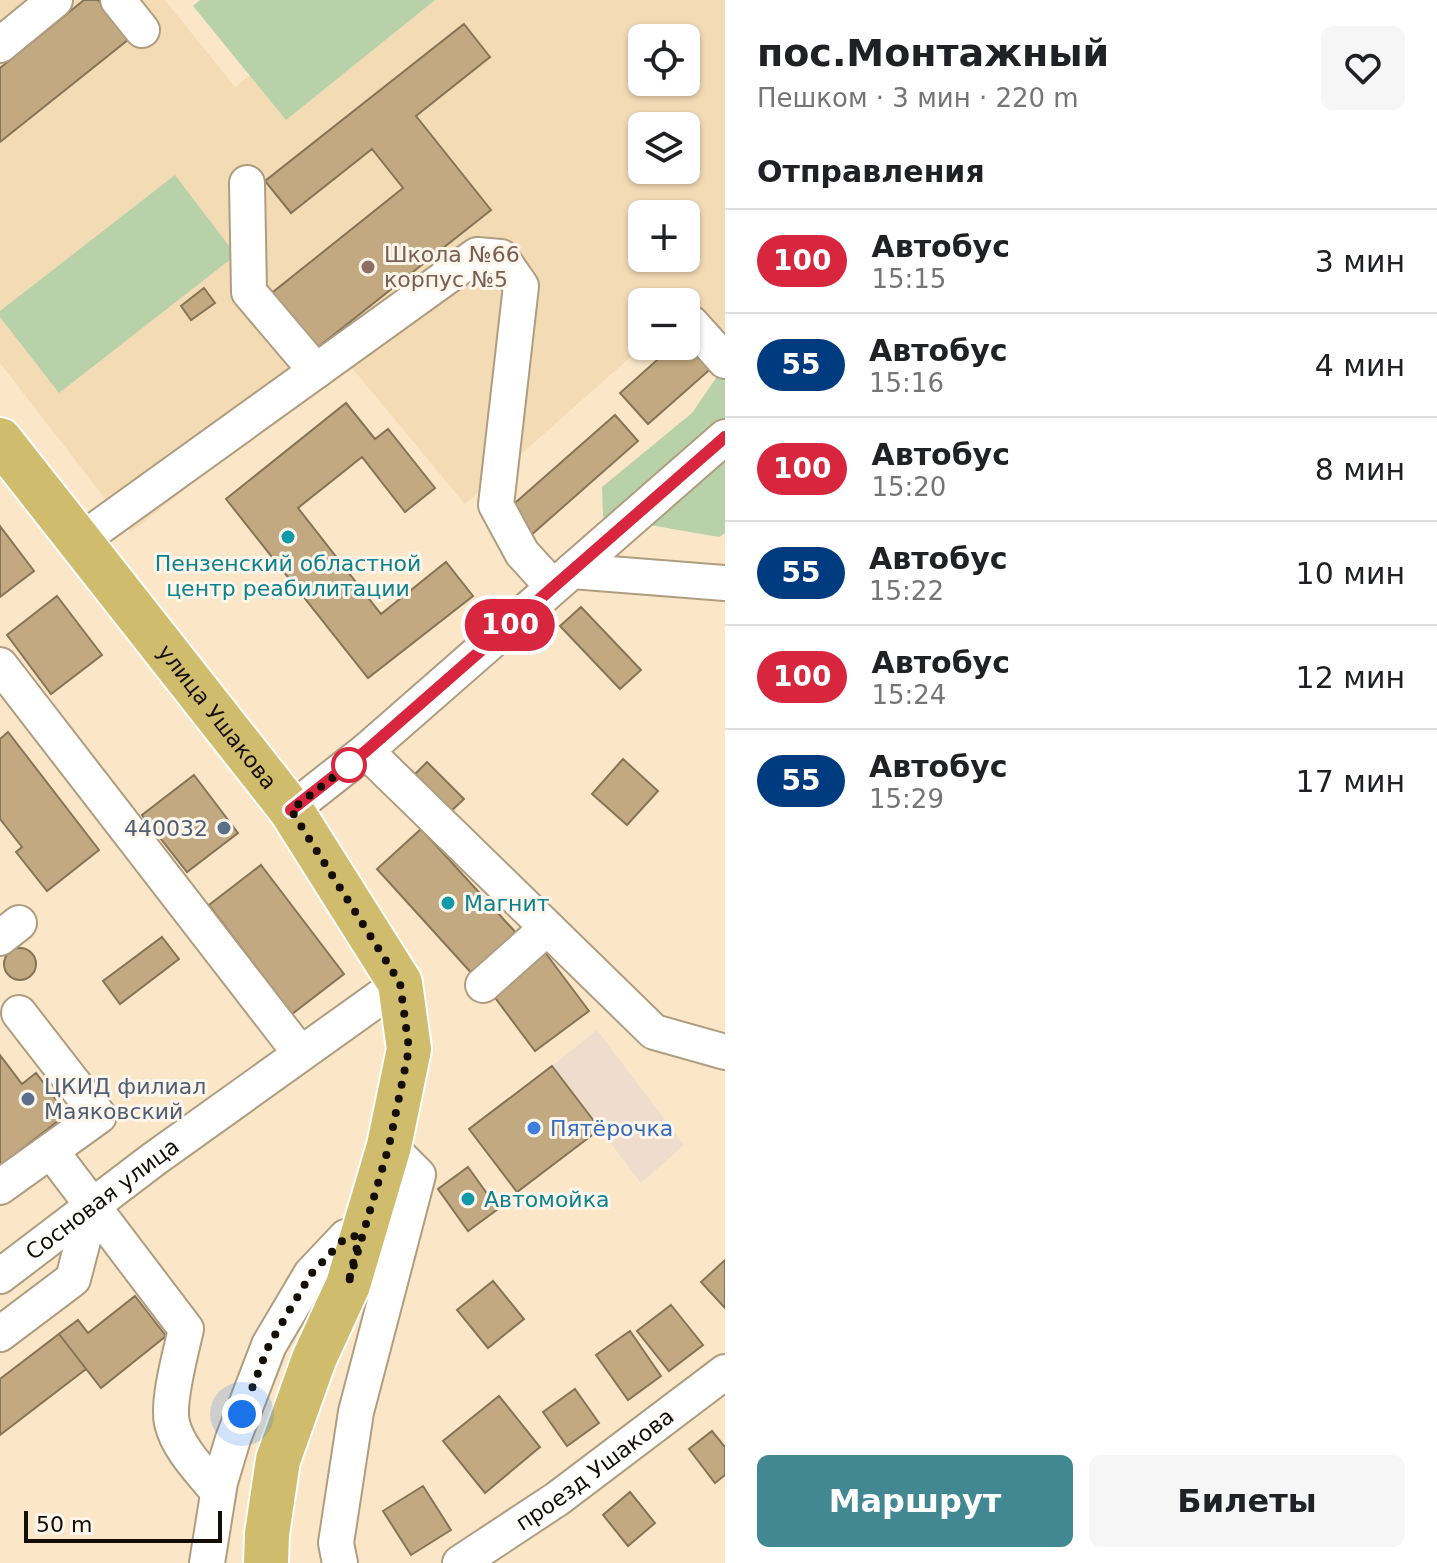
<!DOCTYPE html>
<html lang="ru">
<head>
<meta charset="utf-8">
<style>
	body { margin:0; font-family:"DejaVu Sans",sans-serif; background:#f6f6f6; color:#202124; height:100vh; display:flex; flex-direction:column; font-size:30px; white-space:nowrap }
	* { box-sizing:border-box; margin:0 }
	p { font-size:26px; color:#757577 }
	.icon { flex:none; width:44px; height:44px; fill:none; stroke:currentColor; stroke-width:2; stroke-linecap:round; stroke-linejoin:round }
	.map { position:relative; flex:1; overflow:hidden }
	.details { display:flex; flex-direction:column; background:#fff; width:712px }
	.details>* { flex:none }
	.badge { padding:0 16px; border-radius:26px; font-size:28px; line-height:52px }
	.fabs { position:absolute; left:628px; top:24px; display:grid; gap:16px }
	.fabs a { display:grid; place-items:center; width:72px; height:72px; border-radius:12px; background:#fff; box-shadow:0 2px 6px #0004; font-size:40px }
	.scale { position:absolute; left:24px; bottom:20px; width:198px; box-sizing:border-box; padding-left:8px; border:4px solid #150e05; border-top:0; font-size:22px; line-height:28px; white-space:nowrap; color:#150e05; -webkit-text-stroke:6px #fef6ea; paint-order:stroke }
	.you { position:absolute; width:40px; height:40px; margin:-20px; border:6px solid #fff; border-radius:50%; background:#1a73e8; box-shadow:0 0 0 12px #1a73e833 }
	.map>.badge { position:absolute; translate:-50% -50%; box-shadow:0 0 0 4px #fff }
	h2 { padding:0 32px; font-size:30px; line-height:72px }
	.round { display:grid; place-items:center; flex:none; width:84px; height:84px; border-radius:12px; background:#f6f6f6 }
	.head { display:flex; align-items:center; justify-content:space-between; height:136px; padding:0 32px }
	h1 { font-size:38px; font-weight:800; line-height:60px }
	.primary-button { display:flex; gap:16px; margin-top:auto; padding:16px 32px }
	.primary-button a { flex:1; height:92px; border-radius:12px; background:#418892; color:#fff; font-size:32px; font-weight:800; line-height:92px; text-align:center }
	.primary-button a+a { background:#f6f6f6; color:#202124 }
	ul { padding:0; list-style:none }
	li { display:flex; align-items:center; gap:24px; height:104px; padding:0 32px; border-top:2px solid #e0e0e0 }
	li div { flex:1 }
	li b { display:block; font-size:30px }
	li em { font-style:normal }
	li .badge { min-width:88px; font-weight:700; text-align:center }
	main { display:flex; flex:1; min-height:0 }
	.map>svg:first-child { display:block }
	.commercial { fill:#efdccc }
	.built { fill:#f3dbb6; fill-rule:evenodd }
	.green { fill:#b8d1a9 }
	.building { fill:#c3a981; stroke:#867458; stroke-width:2 }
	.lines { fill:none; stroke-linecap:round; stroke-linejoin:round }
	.minor-casing { stroke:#af9d80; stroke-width:38 }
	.major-casing { stroke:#fff; stroke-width:48 }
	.minor { stroke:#fff; stroke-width:34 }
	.major { stroke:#d0bc6d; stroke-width:44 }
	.line-casing { stroke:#fff; stroke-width:18 }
	.line { stroke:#d7263d; stroke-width:12 }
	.walk { stroke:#150e05; stroke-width:8; stroke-dasharray:0 14.4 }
	.education-dot { fill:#8d6e63; stroke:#fef6ea; stroke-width:3 }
	.culture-dot { fill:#0f9aa8; stroke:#fef6ea; stroke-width:3 }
	.stop-dot { fill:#fff; stroke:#d7263d; stroke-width:4 }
	.service-dot { fill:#5c6f8a; stroke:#fef6ea; stroke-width:3 }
	.shop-dot { fill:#3f7fe0; stroke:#fef6ea; stroke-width:3 }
	.labels { text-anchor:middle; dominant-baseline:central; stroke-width:6; stroke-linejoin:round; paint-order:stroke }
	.education-label { font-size:22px; fill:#785e54; stroke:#fef6ea; text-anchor:start }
	.culture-label { font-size:22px; fill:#0d838f; stroke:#fef6ea; text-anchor:start }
	.street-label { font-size:22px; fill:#150e05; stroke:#fef6ea }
	.service-label { font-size:22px; fill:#4e5e75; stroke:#fef6ea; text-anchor:end }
	.shop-label { font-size:22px; fill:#366cbe; stroke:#fef6ea; text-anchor:start }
</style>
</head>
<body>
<main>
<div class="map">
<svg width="725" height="1563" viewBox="0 0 725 1563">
	<rect width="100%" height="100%" fill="#fbe7c8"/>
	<!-- commercial -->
	<path class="commercial" d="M597 1030 684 1145 641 1183 552 1066Z"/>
	<!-- built -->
	<path class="built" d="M0 0H165L235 87 350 0H725V346L691 304 686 307V302H642L643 346 465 504 347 362 131 532 0 363ZM642 38H686V82H642ZM642 126H686V170H642ZM642 214H686V258H642Z"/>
	<!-- green -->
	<path class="green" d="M200 0H435L286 120 193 6Z
		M175 175 236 255 59 393 0 317V311Z
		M725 365V533L719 537 603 517 602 487 692 413Z"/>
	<!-- building -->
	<path class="building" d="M84 0H98L129 39 0 142V68Z
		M464 24 490 57 416 116 491 210 312 352 268 296 403 188 372 149 291 213 265 181Z
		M204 288 215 303 191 320 181 306Z
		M686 335 715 365 648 424 620 393 673 346H686Z
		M346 403 375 439 388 429 435 488 405 512 362 457 298 508 381 614 446 562 473 596 368 678 226 499Z
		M615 415 638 441 530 536 507 510Z
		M0 526 34 571 0 597Z
		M57 596 102 655 51 694 7 635Z
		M581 607 641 670 620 689 560 626Z
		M8 732 99 850 47 891 16 852 22 847 0 819V739Z
		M623 759 658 791 627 825 592 794Z
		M427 762 464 799 448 814 412 777Z
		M194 775 238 833 187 872 142 815Z
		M421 829 519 936 475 977 377 869Z
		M261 865 344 974 292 1014 209 905Z
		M162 937 179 959 120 1004 103 981Z
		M4 964a16 16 0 1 1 32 0a16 16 0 1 1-32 0Z
		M544 951 589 1011 535 1051 490 991Z
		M0 1055 22 1084 36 1073 67 1114 0 1166Z
		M552 1066 600 1129 517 1192 469 1129Z
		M468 1167 498 1209 468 1231 438 1189Z
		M725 1260V1308L701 1282Z
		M493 1281 524 1319 488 1348 457 1310Z
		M135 1296 166 1336 101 1388 59 1334 78 1320 88 1333Z
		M671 1305 703 1345 669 1371 637 1331Z
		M630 1331 661 1376 628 1400 596 1355Z
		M59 1334 86 1369 0 1435V1379Z
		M575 1389 599 1423 567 1446 543 1412Z
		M499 1396 540 1447 485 1493 443 1441Z
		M712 1431 725 1447V1475L715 1483 689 1449Z
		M423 1486 451 1530 411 1555 383 1511Z
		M630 1492 655 1523 628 1546 603 1515Z"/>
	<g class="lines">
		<!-- minor casing -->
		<g class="minor-casing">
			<g id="minor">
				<path d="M118 0 142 30"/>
				<path d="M0 45 55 0"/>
				<path d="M247 183 249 292 316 371"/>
				<path d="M691 323 725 361"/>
				<path d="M80 541 477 255 501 257 521 286 496 505 522 553 553 587"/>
				<path d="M572 571 725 583"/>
				<path d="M0 665 300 1053"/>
				<path d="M366 751 654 1032 725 1052"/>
				<path d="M291 810 366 751 725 437"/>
				<path d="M0 938 19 923"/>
				<path d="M483 985 547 928"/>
				<path d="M51 1151 186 1329C181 1352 167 1401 172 1423 178 1449 202 1472 218 1492"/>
				<path d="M0 1187 99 1116 19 1013"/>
				<path id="s1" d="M0 1276 154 1159 400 983"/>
				<path d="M0 1334 73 1279 92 1206"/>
				<path d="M207 1563 220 1482 233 1439 269 1345 311 1274 346 1237 356 1236 357 1247 354 1260"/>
				<path d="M340 1563 336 1543 356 1412 418 1175 389 1146"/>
				<path id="s2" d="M460 1563 557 1499 725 1372"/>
			</g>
		</g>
		<!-- major casing -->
		<g class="major-casing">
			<g id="major">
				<path id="s3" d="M0 440 291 810 400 983 409 1049 389 1146 348 1285 314 1359 278 1460 267 1534 266 1563"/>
			</g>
		</g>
		<!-- minor -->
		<use href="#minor" class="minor"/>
		<!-- major -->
		<use href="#major" class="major"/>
	</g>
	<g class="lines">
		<!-- line casing -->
		<g class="line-casing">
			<path id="line" d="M291 810 366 751 725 437"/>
		</g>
		<!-- line -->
		<use href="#line" class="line"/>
		<!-- walk -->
		<path class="walk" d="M242 1414 269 1345 311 1274 346 1237 356 1236 357 1247 348 1285 389 1146 409 1049 400 983 291 810 349 765"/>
	</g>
	<!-- markers -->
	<circle class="education-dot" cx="368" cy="267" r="8"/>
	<g class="culture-dot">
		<circle cx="288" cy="537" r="8"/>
		<circle cx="448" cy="903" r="8"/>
		<circle cx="468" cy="1199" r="8"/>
	</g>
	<circle class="stop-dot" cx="349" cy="765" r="16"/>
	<g class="service-dot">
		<circle cx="224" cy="828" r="8"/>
		<circle cx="28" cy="1099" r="8"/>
	</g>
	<circle class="shop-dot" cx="534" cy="1128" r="8"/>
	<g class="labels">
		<!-- education labels -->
		<g class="education-label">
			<text x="384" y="254">Школа №66<tspan x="384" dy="25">корпус №5</tspan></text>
		</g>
		<!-- culture labels -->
		<g class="culture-label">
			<text x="288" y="563" text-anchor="middle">Пензенский областной<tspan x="288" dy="25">центр реабилитации</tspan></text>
			<text x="464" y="903">Магнит</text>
			<text x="484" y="1199">Автомойка</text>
		</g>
		<!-- street labels -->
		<g class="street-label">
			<text stroke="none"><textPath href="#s3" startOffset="352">улица Ушакова</textPath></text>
			<text stroke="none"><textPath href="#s1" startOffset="128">Сосновая улица</textPath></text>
			<text stroke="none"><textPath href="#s2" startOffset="164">проезд Ушакова</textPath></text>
		</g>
		<!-- service labels -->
		<g class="service-label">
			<text x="208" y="828">440032</text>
			<text x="44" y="1086" text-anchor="start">ЦКИД филиал<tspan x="44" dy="25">Маяковский</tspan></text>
		</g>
		<!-- shop labels -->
		<g class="shop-label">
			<text x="550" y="1128">Пятёрочка</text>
		</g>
	</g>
</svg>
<div class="fabs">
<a><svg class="icon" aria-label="locate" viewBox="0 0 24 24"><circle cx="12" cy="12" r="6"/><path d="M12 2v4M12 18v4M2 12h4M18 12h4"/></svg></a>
<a><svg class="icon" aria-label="layers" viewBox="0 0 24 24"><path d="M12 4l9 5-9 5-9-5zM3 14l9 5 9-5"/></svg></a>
<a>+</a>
<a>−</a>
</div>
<div class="scale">50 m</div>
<div class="you" style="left:242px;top:1414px"></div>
<b class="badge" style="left:510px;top:625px;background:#d7263d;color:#fff">100</b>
</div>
<section class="details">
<div class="head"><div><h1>пос.Монтажный</h1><p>Пешком · 3 мин · 220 m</p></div><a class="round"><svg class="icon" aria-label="heart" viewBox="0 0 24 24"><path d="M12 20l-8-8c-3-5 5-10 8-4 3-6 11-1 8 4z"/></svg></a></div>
<h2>Отправления</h2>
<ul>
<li><span class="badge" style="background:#d7263d;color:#fff">100</span><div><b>Автобус</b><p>15:15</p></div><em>3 мин</em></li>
<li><span class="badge" style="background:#003b80;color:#fff">55</span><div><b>Автобус</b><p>15:16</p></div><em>4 мин</em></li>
<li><span class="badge" style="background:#d7263d;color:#fff">100</span><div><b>Автобус</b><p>15:20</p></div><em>8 мин</em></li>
<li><span class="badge" style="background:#003b80;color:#fff">55</span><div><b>Автобус</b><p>15:22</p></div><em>10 мин</em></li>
<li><span class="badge" style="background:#d7263d;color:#fff">100</span><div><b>Автобус</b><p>15:24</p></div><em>12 мин</em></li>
<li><span class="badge" style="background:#003b80;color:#fff">55</span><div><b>Автобус</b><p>15:29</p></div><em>17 мин</em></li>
</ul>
<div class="primary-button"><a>Маршрут</a><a>Билеты</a></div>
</section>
</main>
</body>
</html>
